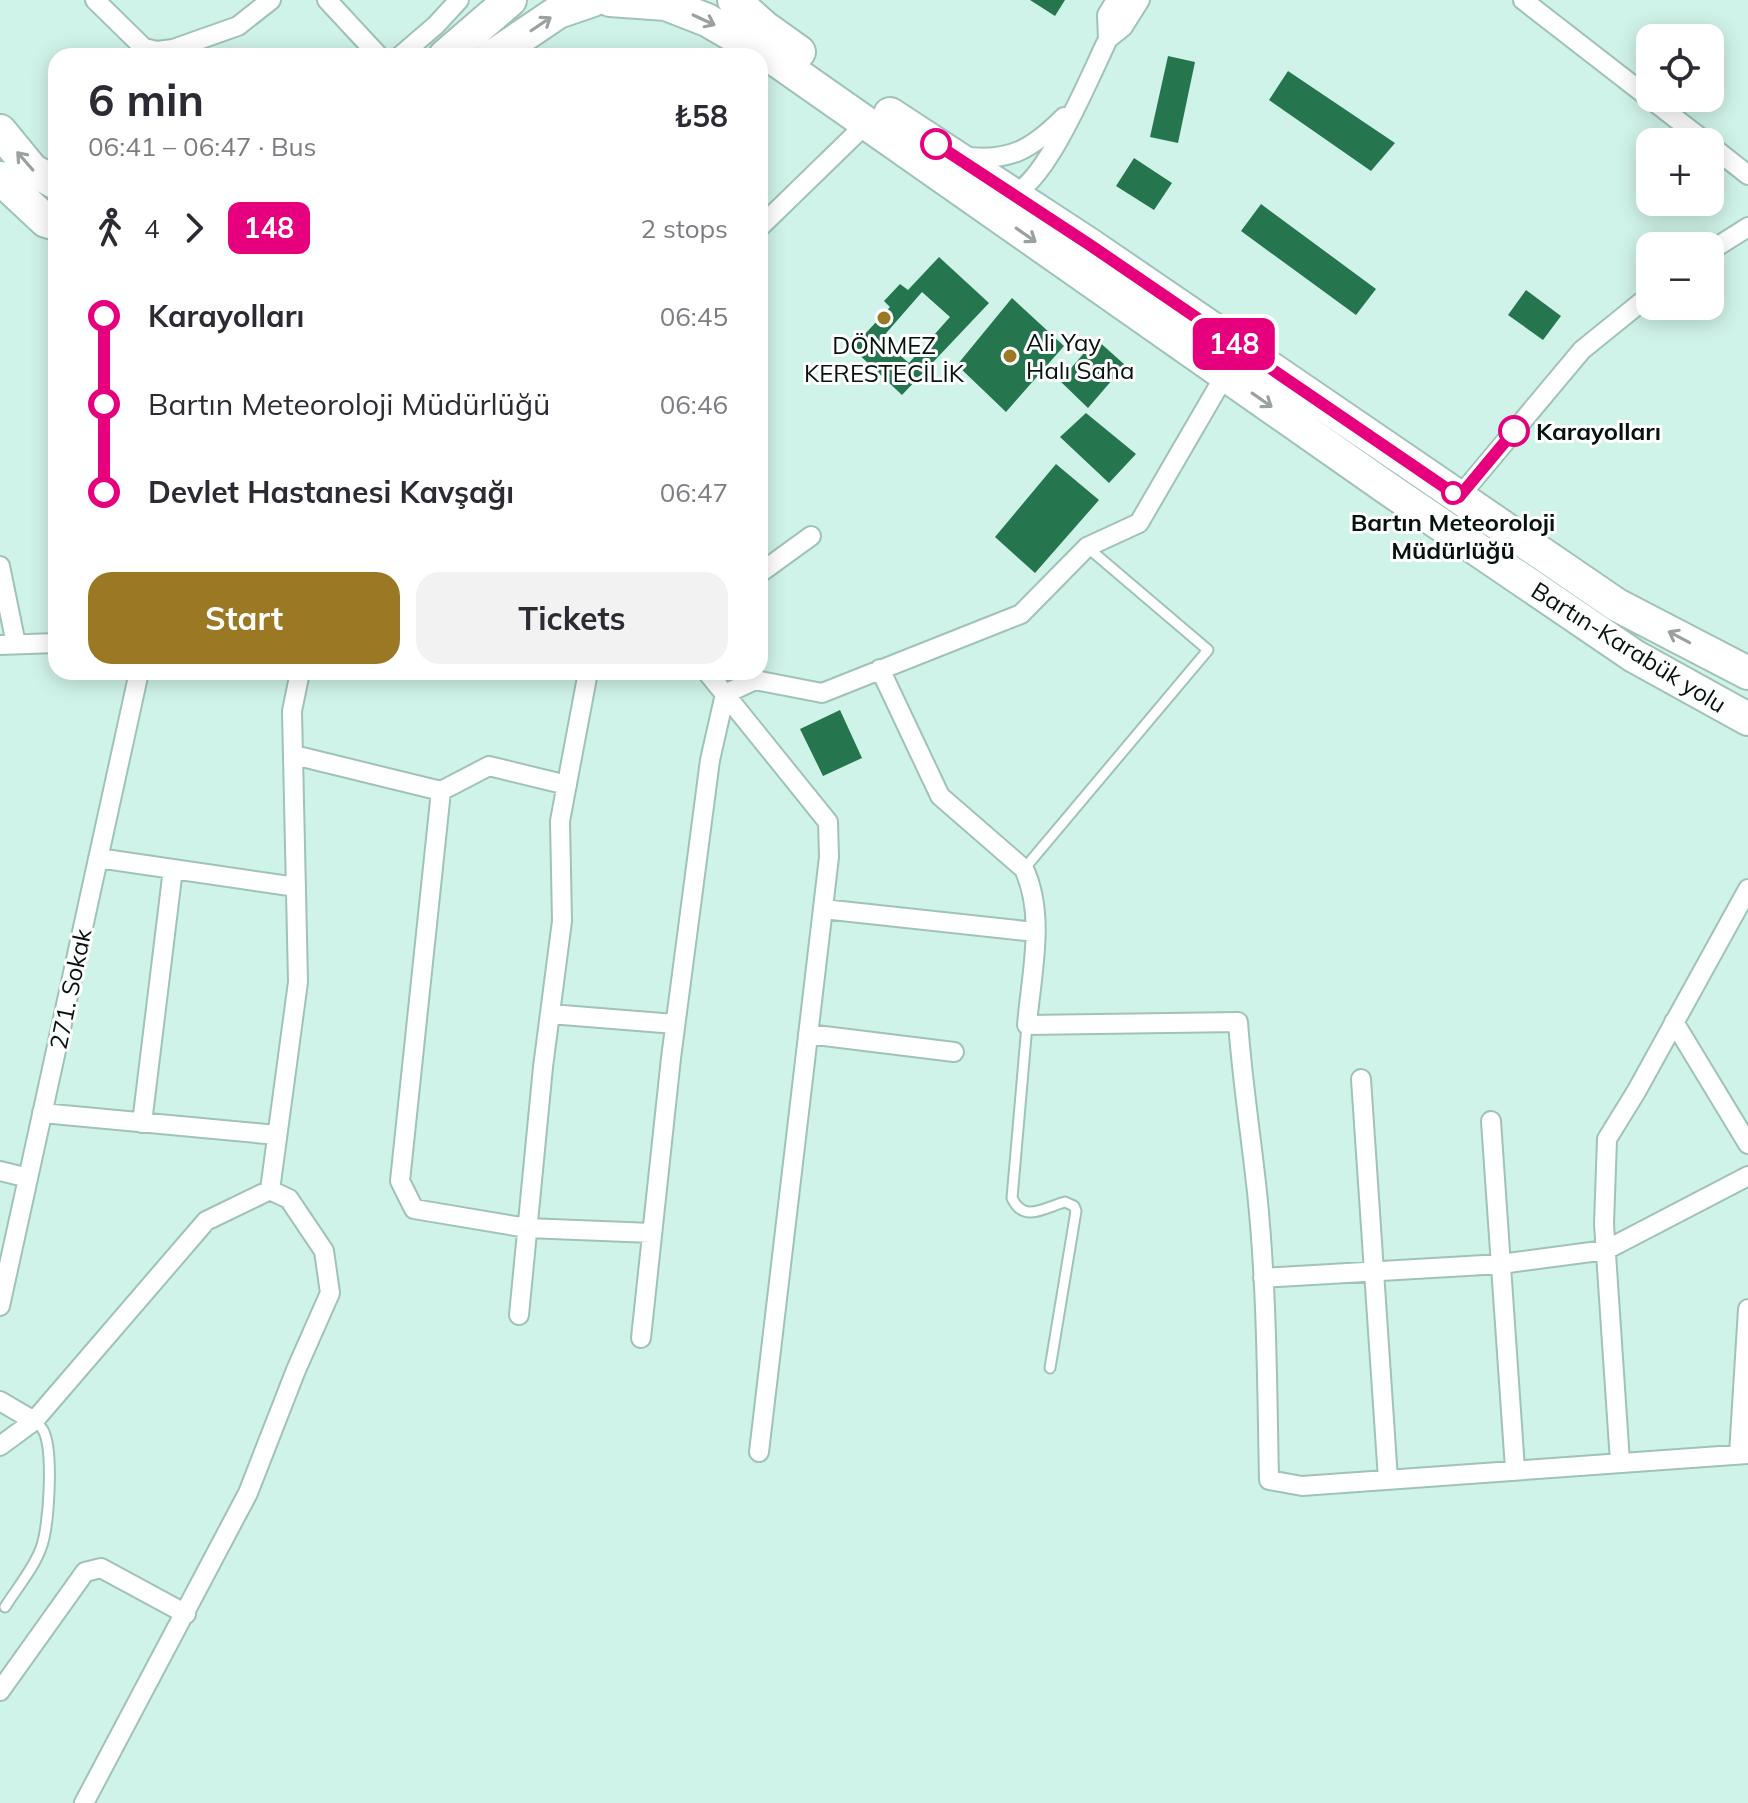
<!DOCTYPE html>
<html lang="en">
<head>
<meta charset="utf-8">
<style>
	body { margin:0; font-family:Mulish,sans-serif; background:#f2f2f3; color:#2b2b33; height:100vh; display:flex; flex-direction:column; font-size:30px; white-space:nowrap }
	* { box-sizing:border-box; margin:0 }
	p { font-size:26px; color:#7c7c81 }
	.icon { flex:none; width:44px; height:44px; fill:none; stroke:currentColor; stroke-width:2; stroke-linecap:round; stroke-linejoin:round }
	.map { position:relative; flex:1; overflow:hidden }
	.sheet { position:absolute; left:48px; top:48px; width:720px; height:632px; display:flex; flex-direction:column; background:#fff; border-radius:24px; box-shadow:0 4px 20px #0003 }
	.sheet>* { flex:none }
	.badge { padding:0 16px; border-radius:12px; font-size:28px; line-height:52px }
	.buttons { position:absolute; left:1636px; top:24px; display:grid; gap:16px }
	.buttons a { display:grid; place-items:center; width:88px; height:88px; border-radius:16px; background:#fff; box-shadow:0 4px 20px #0003; font-size:40px }
	.map>.badge { position:absolute; translate:-50% -50%; box-shadow:0 0 0 4px #fff }
	.legs { display:flex; align-items:center; gap:12px; height:88px; padding:0 40px; font-size:26px }
	.legs p { margin-inline-start:auto }
	.summary { display:flex; align-items:center; justify-content:space-between; height:136px; padding:0 40px }
	h1 { font-size:44px; font-weight:700; line-height:60px }
	.cta { display:flex; gap:16px; margin-top:auto; padding:16px 40px }
	.cta a { flex:1; height:92px; border-radius:24px; background:#9b7823; color:#fff; font-size:32px; font-weight:700; line-height:92px; text-align:center }
	.cta a+a { background:#f2f2f3; color:#2b2b33 }
	ul { padding:0 40px; list-style:none }
	li { display:flex; align-items:center; gap:28px; height:88px; font-size:30px }
	li i { display:grid; place-items:center; width:12px; height:100%; margin:0 10px; background:currentColor }
	li i::after { content:''; width:20px; height:20px; margin:-10px; border:6px solid; border-radius:50%; background:#fff }
	li p { margin-inline-start:auto }
	li:first-child i { background:linear-gradient(#0000 50%,currentColor 0) }
	li:last-child i { background:linear-gradient(currentColor 50%,#0000 0) }
	.map>svg:first-child { display:block }
	.building { fill:#25764e; fill-rule:evenodd }
	.lines { fill:none; stroke-linecap:round; stroke-linejoin:round }
	.lane-casing { stroke:#a0c2b8; stroke-width:13 }
	.street-casing { stroke:#a0c2b8; stroke-width:22 }
	.highway-casing { stroke:#a0c2b8; stroke-width:36 }
	.lane { stroke:#fff; stroke-width:9 }
	.street { stroke:#fff; stroke-width:18 }
	.highway { stroke:#fff; stroke-width:32 }
	.oneway { stroke:#9ba19f }
	.line-1-casing { stroke:#fff; stroke-width:18 }
	.line-1 { stroke:#e6007e; stroke-width:12 }
	.stop-1-dot { fill:#fff; stroke:#e6007e; stroke-width:4 }
	.poi-dot { fill:#9b7823; stroke:#fff; stroke-width:3 }
	.labels { text-anchor:middle; dominant-baseline:central; stroke-width:6; stroke-linejoin:round; paint-order:stroke }
	.poi-label { font-size:24px; fill:#06130f; stroke:#fff; text-anchor:start }
	.stop-label { font-size:24px; font-weight:bold; fill:#06130f; stroke:#fff; text-anchor:start }
	.street-label { font-size:24px; fill:#06130f; stroke:#fff }
</style>
</head>
<body>
<div class="map">
<svg width="1748" height="1803" viewBox="0 0 1748 1803">
	<rect width="100%" height="100%" fill="#d0f3e9"/>
	<!-- building -->
	<path class="building" d="M1030 0H1065L1055 16Z
		M1168 56 1195 62 1178 143 1150 137Z
		M1288 71 1395 143 1371 171 1269 100Z
		M1134 158 1172 183 1154 210 1116 186Z
		M1261 204 1376 289 1356 315 1241 231Z
		M939 257 989 303 902 395 852 348 890 307 884 301 900 284 908 290ZM922 292 950 317 909 363 881 339Z
		M1526 290 1561 316 1543 340 1508 315Z
		M1012 298 1064 346 1006 412 957 365Z
		M1096 339 1125 365 1088 408 1060 381Z
		M1086 413 1136 454 1109 483 1060 437Z
		M1056 464 1099 500 1035 573 995 537Z
		M840 710 862 758 823 776 800 729Z"/>
	<g class="lines">
		<!-- lane casing -->
		<g class="lane-casing">
			<path id="lane" d="M1112 29 1127 0
				M1024 869 1208 650 1087 547
				M1027 1025 1012 1198C1024 1224 1045 1207 1065 1202L1074 1206 1076 1211 1050 1368
				M5 1607C17 1588 34 1568 41 1548 49 1528 54 1449 43 1430 41 1426 37 1424 34 1421"/>
		</g>
		<!-- street casing -->
		<g class="street-casing">
			<path id="street" d="M95 0 144 48 157 51 173 49 238 26 271 0
				M327 0 379 56
				M1523 0 1706 142
				M1108 39 1107 15 1116 0
				M400 56 436 25 459 0
				M1710 145 1748 175
				M963 156C1009 163 1032 149 1064 117
				M1007 196C1043 193 1092 71 1108 39L1123 27 1140 0
				M760 227 867 123
				M1710 251 1748 227
				M1459 497 1582 350 1650 295
				M0 566 16 644
				M760 573 811 536
				M0 645 56 643
				M880 669 940 796 1024 869C1046 916 1031 975 1027 1025L1238 1022C1242 1079 1251 1136 1257 1192 1267 1288 1267 1384 1269 1480L1302 1486 1748 1454
				M707 672 828 822 829 857 759 1452
				M294 755 441 791 489 766 567 785
				M441 791 400 1181 414 1209 527 1228 652 1233
				M98 858 296 887
				M823 909 1035 932
				M550 1014 675 1024
				M1674 1022 1748 1144
				M808 1034 954 1052
				M1361 1079 1388 1479
				M42 1113 277 1135
				M1491 1121 1515 1469
				M142 1123 173 869
				M0 1171 28 1178
				M1263 1278 1501 1264 1606 1250 1748 1176
				M0 1306 139 672
				M519 1315 543 1067 562 921 560 821 588 672
				M641 1338 671 1058 710 760 725 694 755 680 822 693 1021 614 1087 547 1139 523 1225 375
				M0 1401 34 1421
				M0 1446 34 1421 206 1221 270 1190
				M1739 1454 1748 1309
				M1620 1462 1604 1224 1607 1139 1636 1092 1748 889
				M0 1691 85 1572 101 1568 186 1614
				M84 1803 248 1493 296 1370 330 1293 324 1251 289 1199 270 1190 298 982 292 711 300 672"/>
		</g>
		<!-- highway casing -->
		<g class="highway-casing">
			<path id="highway" d="M610 0 666 4 707 20 779 62 1387 488 1634 656 1748 719
				M734 0 764 27 799 52
				M445 56 510 0
				M493 56 558 12 593 0
				M890 114 1090 245 1617 605 1748 673
				M0 131 32 170 56 183
				M0 178 46 221 56 224"/>
		</g>
		<!-- lane -->
		<use href="#lane" class="lane"/>
		<!-- street -->
		<use href="#street" class="street"/>
		<!-- highway -->
		<use href="#highway" class="highway"/>
	</g>
	<!-- one-way arrows -->
	<defs><path id="oneway-shaft" d="M-6 0H5M1.5-3L5.5 0L1.5 3" fill="none" stroke-width="1.6" stroke-linecap="round" stroke-linejoin="round" transform="scale(2)"/></defs>
	<g class="oneway">
		<use href="#oneway-shaft" transform="translate(704 20) rotate(25)"/>
		<use href="#oneway-shaft" transform="translate(541 24) rotate(-34)"/>
		<use href="#oneway-shaft" transform="translate(25 161) rotate(-131)"/>
		<use href="#oneway-shaft" transform="translate(1026 235) rotate(35)"/>
		<use href="#oneway-shaft" transform="translate(1262 400) rotate(35)"/>
		<use href="#oneway-shaft" transform="translate(1679 637) rotate(-152)"/>
	</g>
	<g class="lines">
		<!-- line-1 casing -->
		<g class="line-1-casing">
			<path id="line-1" d="M936 144 1090 245 1459 497 1514 431"/>
		</g>
		<!-- line-1 -->
		<use href="#line-1" class="line-1"/>
	</g>
	<!-- markers -->
	<g class="stop-1-dot">
		<circle cx="936" cy="144" r="14"/>
		<circle cx="1514" cy="431" r="14"/>
		<circle cx="1453" cy="493" r="10"/>
	</g>
	<g class="poi-dot">
		<circle cx="884" cy="318" r="8"/>
		<circle cx="1010" cy="356" r="8"/>
	</g>
	<g class="labels">
		<!-- poi labels -->
		<g class="poi-label">
			<text x="1026" y="342">Ali Yay<tspan x="1026" dy="28">Halı Saha</tspan></text>
			<text x="884" y="345" text-anchor="middle">DÖNMEZ<tspan x="884" dy="28">KERESTECİLİK</tspan></text>
		</g>
		<!-- stop labels -->
		<g class="stop-label">
			<text x="1536" y="431">Karayolları</text>
			<text x="1453" y="522" text-anchor="middle">Bartın Meteoroloji<tspan x="1453" dy="28">Müdürlüğü</tspan></text>
		</g>
		<!-- street labels -->
		<g class="street-label">
			<text transform="translate(1629 647) rotate(32)">Bartın-Karabük yolu</text>
			<text transform="translate(70 989) rotate(-78)">271. Sokak</text>
		</g>
	</g>
</svg>
<div class="buttons">
<a><svg class="icon" aria-label="locate" viewBox="0 0 24 24"><circle cx="12" cy="12" r="6"/><path d="M12 2v4M12 18v4M2 12h4M18 12h4"/></svg></a>
<a>+</a>
<a>−</a>
</div>
<b class="badge" style="left:1234px;top:344px;background:#e6007e;color:#fff">148</b>
<section class="sheet">
<div class="summary"><div><h1>6 min</h1><p>06:41 – 06:47 · Bus</p></div><b>₺58</b></div>
<div class="legs"><svg class="icon" aria-label="walk" viewBox="0 0 24 24"><circle cx="13" cy="4" r="2"/><path d="M13 8l-2 6 4 7M11 14l-3 7M7 12l3-4h3l4 4"/></svg>4<svg class="icon" aria-label="forward" viewBox="0 0 24 24"><path d="M9 5l7 7-7 7"/></svg><b class="badge" style="background:#e6007e;color:#fff">148</b><p>2 stops</p></div>
<ul>
<li><i style="color:#e6007e"></i><b>Karayolları</b><p>06:45</p></li>
<li><i style="color:#e6007e"></i><span>Bartın Meteoroloji Müdürlüğü</span><p>06:46</p></li>
<li><i style="color:#e6007e"></i><b>Devlet Hastanesi Kavşağı</b><p>06:47</p></li>
</ul>
<div class="cta"><a>Start</a><a>Tickets</a></div>
</section>
</div>
</body>
</html>
